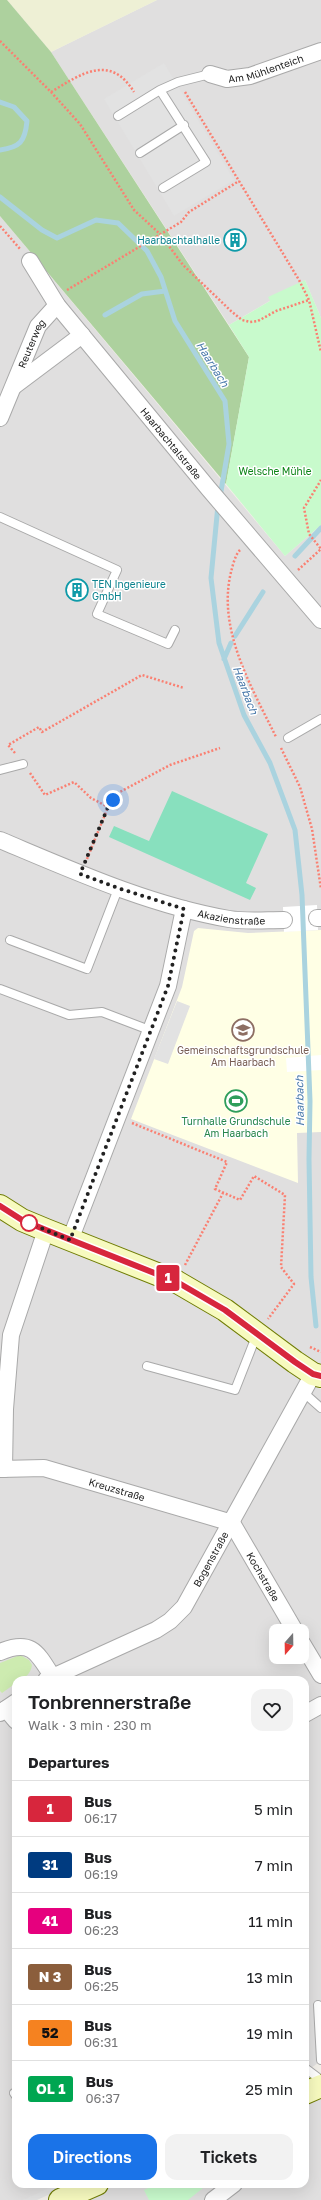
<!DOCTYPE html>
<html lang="en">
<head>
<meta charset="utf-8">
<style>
	body { margin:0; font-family:"Golos Text",sans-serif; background:#f2f2f2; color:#202124; height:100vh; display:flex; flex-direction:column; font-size:15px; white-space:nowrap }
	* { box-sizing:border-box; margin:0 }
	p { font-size:13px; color:#757577 }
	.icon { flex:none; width:22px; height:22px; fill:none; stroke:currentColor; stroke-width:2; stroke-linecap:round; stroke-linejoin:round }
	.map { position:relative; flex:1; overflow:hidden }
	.panel { position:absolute; left:12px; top:1676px; width:297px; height:512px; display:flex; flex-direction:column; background:#fff; border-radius:12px; box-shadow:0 4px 16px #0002 }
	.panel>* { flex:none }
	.badge { padding:0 8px; border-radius:3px; font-size:14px; line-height:26px }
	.needle { width:26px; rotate:200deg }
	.buttons { position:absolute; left:269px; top:1624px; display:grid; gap:8px }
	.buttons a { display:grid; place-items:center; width:40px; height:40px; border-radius:8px; background:#fff; box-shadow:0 4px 16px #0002; font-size:20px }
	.you { position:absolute; width:20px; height:20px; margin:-10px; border:3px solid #fff; border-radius:50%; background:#1a73e8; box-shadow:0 0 0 6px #1a73e833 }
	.map>.badge { position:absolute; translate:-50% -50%; box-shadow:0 0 0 2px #fff }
	h2 { padding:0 16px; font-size:15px; line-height:36px }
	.round { display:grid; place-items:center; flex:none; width:42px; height:42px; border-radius:12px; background:#f2f2f2 }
	.head { display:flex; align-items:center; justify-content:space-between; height:68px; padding:0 16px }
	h1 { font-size:19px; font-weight:600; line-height:30px }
	.action { display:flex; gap:8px; margin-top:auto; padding:8px 16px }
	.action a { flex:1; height:46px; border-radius:12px; background:#1a73e8; color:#fff; font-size:16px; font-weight:600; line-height:46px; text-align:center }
	.action a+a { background:#f2f2f2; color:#202124 }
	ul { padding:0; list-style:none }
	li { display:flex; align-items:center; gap:12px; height:56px; padding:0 16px; border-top:1px solid #e0e0e0 }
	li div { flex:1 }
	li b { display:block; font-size:15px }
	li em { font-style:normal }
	li .badge { min-width:44px; font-weight:700; text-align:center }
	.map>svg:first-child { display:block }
	.residential { fill:#e0dfdf; fill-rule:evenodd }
	.education { fill:#ffffe5 }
	.farmland { fill:#eef0d5 }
	.grass { fill:#cdebb0 }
	.forest { fill:#add19e }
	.park { fill:#c8facc }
	.pitch { fill:#88e0be }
	.parking { fill:#e2e2e2 }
	.pier { fill:#fff }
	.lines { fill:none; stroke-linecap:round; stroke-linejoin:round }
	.stream { stroke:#aad3df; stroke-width:5 }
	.lane-casing { stroke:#a9a9a9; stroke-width:10 }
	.street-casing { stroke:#a9a9a9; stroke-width:18 }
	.secondary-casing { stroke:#707d05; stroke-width:24 }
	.path { stroke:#fa8072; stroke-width:2.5; stroke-dasharray:2 2; stroke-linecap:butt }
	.lane { stroke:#fff; stroke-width:8 }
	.street { stroke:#fff; stroke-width:16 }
	.secondary { stroke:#f7fabf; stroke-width:22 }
	.line-casing { stroke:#fff; stroke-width:9 }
	.line { stroke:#d7263d; stroke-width:6 }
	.walk { stroke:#222; stroke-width:4; stroke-dasharray:0 7.2 }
	.stop-dot { fill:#fff; stroke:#d7263d; stroke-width:2 }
	.labels { text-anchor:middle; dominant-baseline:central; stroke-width:3; stroke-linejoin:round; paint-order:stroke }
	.street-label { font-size:10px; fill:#222; stroke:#fff }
	.culture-label { font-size:10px; fill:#0d838f; stroke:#fff; text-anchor:end }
	.park-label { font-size:10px; fill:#0c8416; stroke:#fff }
	.education-label { font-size:10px; fill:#785e54; stroke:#fff }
	.leisure-label { font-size:10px; fill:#27864d; stroke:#fff }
	.water-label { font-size:11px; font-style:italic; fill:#4a7aab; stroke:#fff }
</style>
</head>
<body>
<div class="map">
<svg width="321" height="2200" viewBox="0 0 321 2200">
	<rect width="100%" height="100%" fill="#f2efe9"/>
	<!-- residential -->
	<path class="residential" d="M157 0H321V318L305 280 229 325 51 52Z
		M0 216 285 556 321 525V1366L0 1196Z
		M0 1220 14 1229 170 1289 256 1345 312 1386 321 1389V2061L305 2072V1680H16V2184H67L34 2200H0ZM276 1631H302V1657H276Z
		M321 2097V2200H77L113 2184H305V2105Z"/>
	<!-- education -->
	<path class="education" d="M198 928 248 933 321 930V1132L297 1133 298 1183 131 1119 182 987 194 931Z"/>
	<!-- farmland -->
	<path class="farmland" d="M7 0H157L51 52Z"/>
	<!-- grass -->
	<path class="grass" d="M20 1655 29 1660 32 1665C31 1673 25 1680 16 1680V1683L2 1693 0 1691V1663Z"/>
	<!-- forest -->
	<path class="forest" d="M0 0H7L51 52 249 357 226 484 0 216Z"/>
	<!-- park -->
	<path class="park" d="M305 280 321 318V525L285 556 226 484 249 357 229 325 270 301 268 297Z
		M157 2184H208L188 2200H149L144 2190Z"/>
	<!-- pitch -->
	<path class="pitch" d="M172 791 268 834 246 883 256 888 250 900 109 837 114 826 149 841Z"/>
	<!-- parking -->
	<path class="parking" d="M164 63 234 180 174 216 104 99Z
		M177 1001 190 1006 168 1064 154 1059Z
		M58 2184 61 2189 37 2200H23Z"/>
	<!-- pier -->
	<path class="pier" d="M317 905 318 930 284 932 283 907Z
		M321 1055V1070L287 1072 286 1058Z"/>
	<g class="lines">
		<!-- stream -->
		<path class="stream" d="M0 102 14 107 27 121C25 142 20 147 0 150
			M0 197 42 230 57 238 96 220 118 223 147 251 161 277 175 321 225 401 229 444 220 497
			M105 315 142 294 165 291
			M218 505 211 578 219 643 244 715 270 763 295 830 302 895 310 1101 309 1159 311 1277 316 1326
			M295 556 321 528
			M235 636 263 592
			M224 659 231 643"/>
		<!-- lane casing -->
		<g class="lane-casing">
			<path id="lane" d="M118 116 160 90
				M140 153 184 125
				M163 188 206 162 160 90 178 82 210 74
				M0 517 117 570 97 614 168 644 175 630
				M288 738 321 719
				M0 770 23 764
				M10 940 87 969 118 889
				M0 989 69 1015 102 1012 152 1031
				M147 1366 235 1390 257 1334
				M303 1392 321 1408
				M318 2005 321 2060
				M305 2068 321 2080
				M14 2093 16 2096"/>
		</g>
		<!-- street casing -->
		<g class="street-casing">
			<g id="street">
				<path id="s1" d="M210 74 227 79 250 76 321 51"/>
				<path id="s2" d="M30 261 57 305 208 488 321 620"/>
				<path d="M14 386 82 335"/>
				<path id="s3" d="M0 418 38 326 57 305"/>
				<path id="s4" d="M0 840C74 871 149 905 229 919 246 922 266 920 284 920"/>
				<path d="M317 918H321"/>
				<path d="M70 1240 168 986 184 909"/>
				<path id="s5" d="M0 1469 44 1468 232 1523"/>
				<path d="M4 1469 5 1409 11 1335 46 1230"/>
				<path id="s6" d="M232 1523 295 1631"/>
				<path d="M302 1643 321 1675"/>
				<path d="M0 1652C31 1639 37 1652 52 1676"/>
				<path id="s7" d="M46 1680 156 1630 170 1621 184 1607 313 1374"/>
				<path d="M6 1709 16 1721"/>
				<path d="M0 1713 16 1702"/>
				<path d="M305 1714 321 1705"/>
				<path d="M213 2200 234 2184"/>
			</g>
		</g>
		<!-- secondary casing -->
		<g class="secondary-casing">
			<path id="secondary" d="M0 1206 22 1220 46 1230 177 1282 225 1310 295 1362 313 1374 321 1376
				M305 2093 321 2086
				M60 2200 97 2184"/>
		</g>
		<!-- path -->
		<path class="path" d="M0 41 51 92 80 124 134 210 160 234 183 265 231 311 242 320 250 322 258 321 276 311 309 300
			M51 92C81 74 110 53 134 92
			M185 92 299 280 309 300 321 352
			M0 226 21 250
			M67 290 181 222 189 212 239 181
			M240 550C235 555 233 565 231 572 217 629 251 686 276 737
			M298 570 321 549 309 534 304 508 321 480
			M281 748 300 787 312 829 321 889
			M15 753 8 745 39 727 42 732 142 675 184 688
			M30 773 45 795 74 782 91 798 108 807
			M87 859 108 807 118 793 170 765 220 748
			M132 1123 227 1162 215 1189 240 1200 254 1176 285 1195 281 1267 294 1284 268 1319
			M185 1265 223 1193
			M310 1347 321 1352"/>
		<!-- lane -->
		<use href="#lane" class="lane"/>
		<!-- street -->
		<use href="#street" class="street"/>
		<!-- secondary -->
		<use href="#secondary" class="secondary"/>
	</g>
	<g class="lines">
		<!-- line casing -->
		<g class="line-casing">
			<path id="line" d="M0 1206 22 1220 46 1230 177 1282 225 1310 295 1362 313 1374 321 1376"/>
		</g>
		<!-- line -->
		<use href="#line" class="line"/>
		<!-- walk -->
		<path class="walk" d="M29 1223 70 1240 168 986 184 909 118 888 80 874 108 807 113 800"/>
	</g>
	<!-- icons -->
	<defs>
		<g id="building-ring" transform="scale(1.15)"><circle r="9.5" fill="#fff" stroke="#0f9aa8" stroke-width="1.5"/><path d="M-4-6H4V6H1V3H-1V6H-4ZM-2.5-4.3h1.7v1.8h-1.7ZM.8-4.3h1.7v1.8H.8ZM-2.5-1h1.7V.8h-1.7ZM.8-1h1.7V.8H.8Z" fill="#0f9aa8"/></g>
		<g id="school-ring" transform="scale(1.15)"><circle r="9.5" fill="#fff" stroke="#8d6e63" stroke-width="1.5"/><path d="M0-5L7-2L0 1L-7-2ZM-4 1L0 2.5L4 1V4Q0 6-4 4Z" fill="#8d6e63"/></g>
		<g id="stadium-ring" transform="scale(1.15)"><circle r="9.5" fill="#fff" stroke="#2e9e5b" stroke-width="1.5"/><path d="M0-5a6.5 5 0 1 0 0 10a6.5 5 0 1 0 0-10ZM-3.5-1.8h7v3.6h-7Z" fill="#2e9e5b"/></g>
	</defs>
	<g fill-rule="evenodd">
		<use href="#building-ring" x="235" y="240"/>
		<use href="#building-ring" x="77" y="590"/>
		<use href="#school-ring" x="243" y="1030"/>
		<use href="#stadium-ring" x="236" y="1101"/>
	</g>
	<!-- markers -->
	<circle class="stop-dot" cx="29" cy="1223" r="8"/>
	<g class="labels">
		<!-- street labels -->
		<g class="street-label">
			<text stroke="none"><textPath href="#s1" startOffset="58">Am Mühlenteich</textPath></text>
			<text stroke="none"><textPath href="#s3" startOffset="81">Reuterweg</textPath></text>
			<text stroke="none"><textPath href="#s2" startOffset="231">Haarbachtalstraße</textPath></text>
			<text stroke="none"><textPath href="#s4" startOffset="245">Akazienstraße</textPath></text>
			<text stroke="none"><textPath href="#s5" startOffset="120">Kreuzstraße</textPath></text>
			<text stroke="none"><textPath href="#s7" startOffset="212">Bogenstraße</textPath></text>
			<text stroke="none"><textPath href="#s6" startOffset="62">Kochstraße</textPath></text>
		</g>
		<!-- culture labels -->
		<g class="culture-label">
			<text x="220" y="240">Haarbachtalhalle</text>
			<text x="92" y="584" text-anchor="start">TEN Ingenieure<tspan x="92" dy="12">GmbH</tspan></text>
		</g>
		<!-- park labels -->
		<g class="park-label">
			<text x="275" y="471">Welsche Mühle</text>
		</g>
		<!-- education labels -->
		<g class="education-label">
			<text x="243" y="1050">Gemeinschaftsgrundschule<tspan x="243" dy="12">Am Haarbach</tspan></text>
		</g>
		<!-- leisure labels -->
		<g class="leisure-label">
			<text x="236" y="1121">Turnhalle Grundschule<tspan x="236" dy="12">Am Haarbach</tspan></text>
		</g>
		<!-- water labels -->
		<g class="water-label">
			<text transform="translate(213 364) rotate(58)">Haarbach</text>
			<text transform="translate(246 690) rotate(69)">Haarbach</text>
			<text transform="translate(299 1101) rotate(-91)">Haarbach</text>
		</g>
	</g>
</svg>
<div class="buttons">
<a><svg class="needle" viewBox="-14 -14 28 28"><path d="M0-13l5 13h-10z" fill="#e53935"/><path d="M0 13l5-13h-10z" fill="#757577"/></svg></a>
</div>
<div class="you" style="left:113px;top:800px"></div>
<b class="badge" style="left:168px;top:1278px;background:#d7263d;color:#fff">1</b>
<section class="panel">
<div class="head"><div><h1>Tonbrennerstraße</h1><p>Walk · 3 min · 230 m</p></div><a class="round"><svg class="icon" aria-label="heart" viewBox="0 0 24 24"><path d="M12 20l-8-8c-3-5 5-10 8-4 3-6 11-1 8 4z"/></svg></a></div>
<h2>Departures</h2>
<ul>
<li><span class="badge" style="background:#d7263d;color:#fff">1</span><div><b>Bus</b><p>06:17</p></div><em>5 min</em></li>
<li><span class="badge" style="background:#003b80;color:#fff">31</span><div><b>Bus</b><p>06:19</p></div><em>7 min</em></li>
<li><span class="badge" style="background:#e6007e;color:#fff">41</span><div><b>Bus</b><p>06:23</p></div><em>11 min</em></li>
<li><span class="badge" style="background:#8b5e3c;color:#fff">N 3</span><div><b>Bus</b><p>06:25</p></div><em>13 min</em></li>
<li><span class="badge" style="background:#f58220;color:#111">52</span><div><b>Bus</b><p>06:31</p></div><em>19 min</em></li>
<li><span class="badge" style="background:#00a651;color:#fff">OL 1</span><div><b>Bus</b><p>06:37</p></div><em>25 min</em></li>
</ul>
<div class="action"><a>Directions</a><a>Tickets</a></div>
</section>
</div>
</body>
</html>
